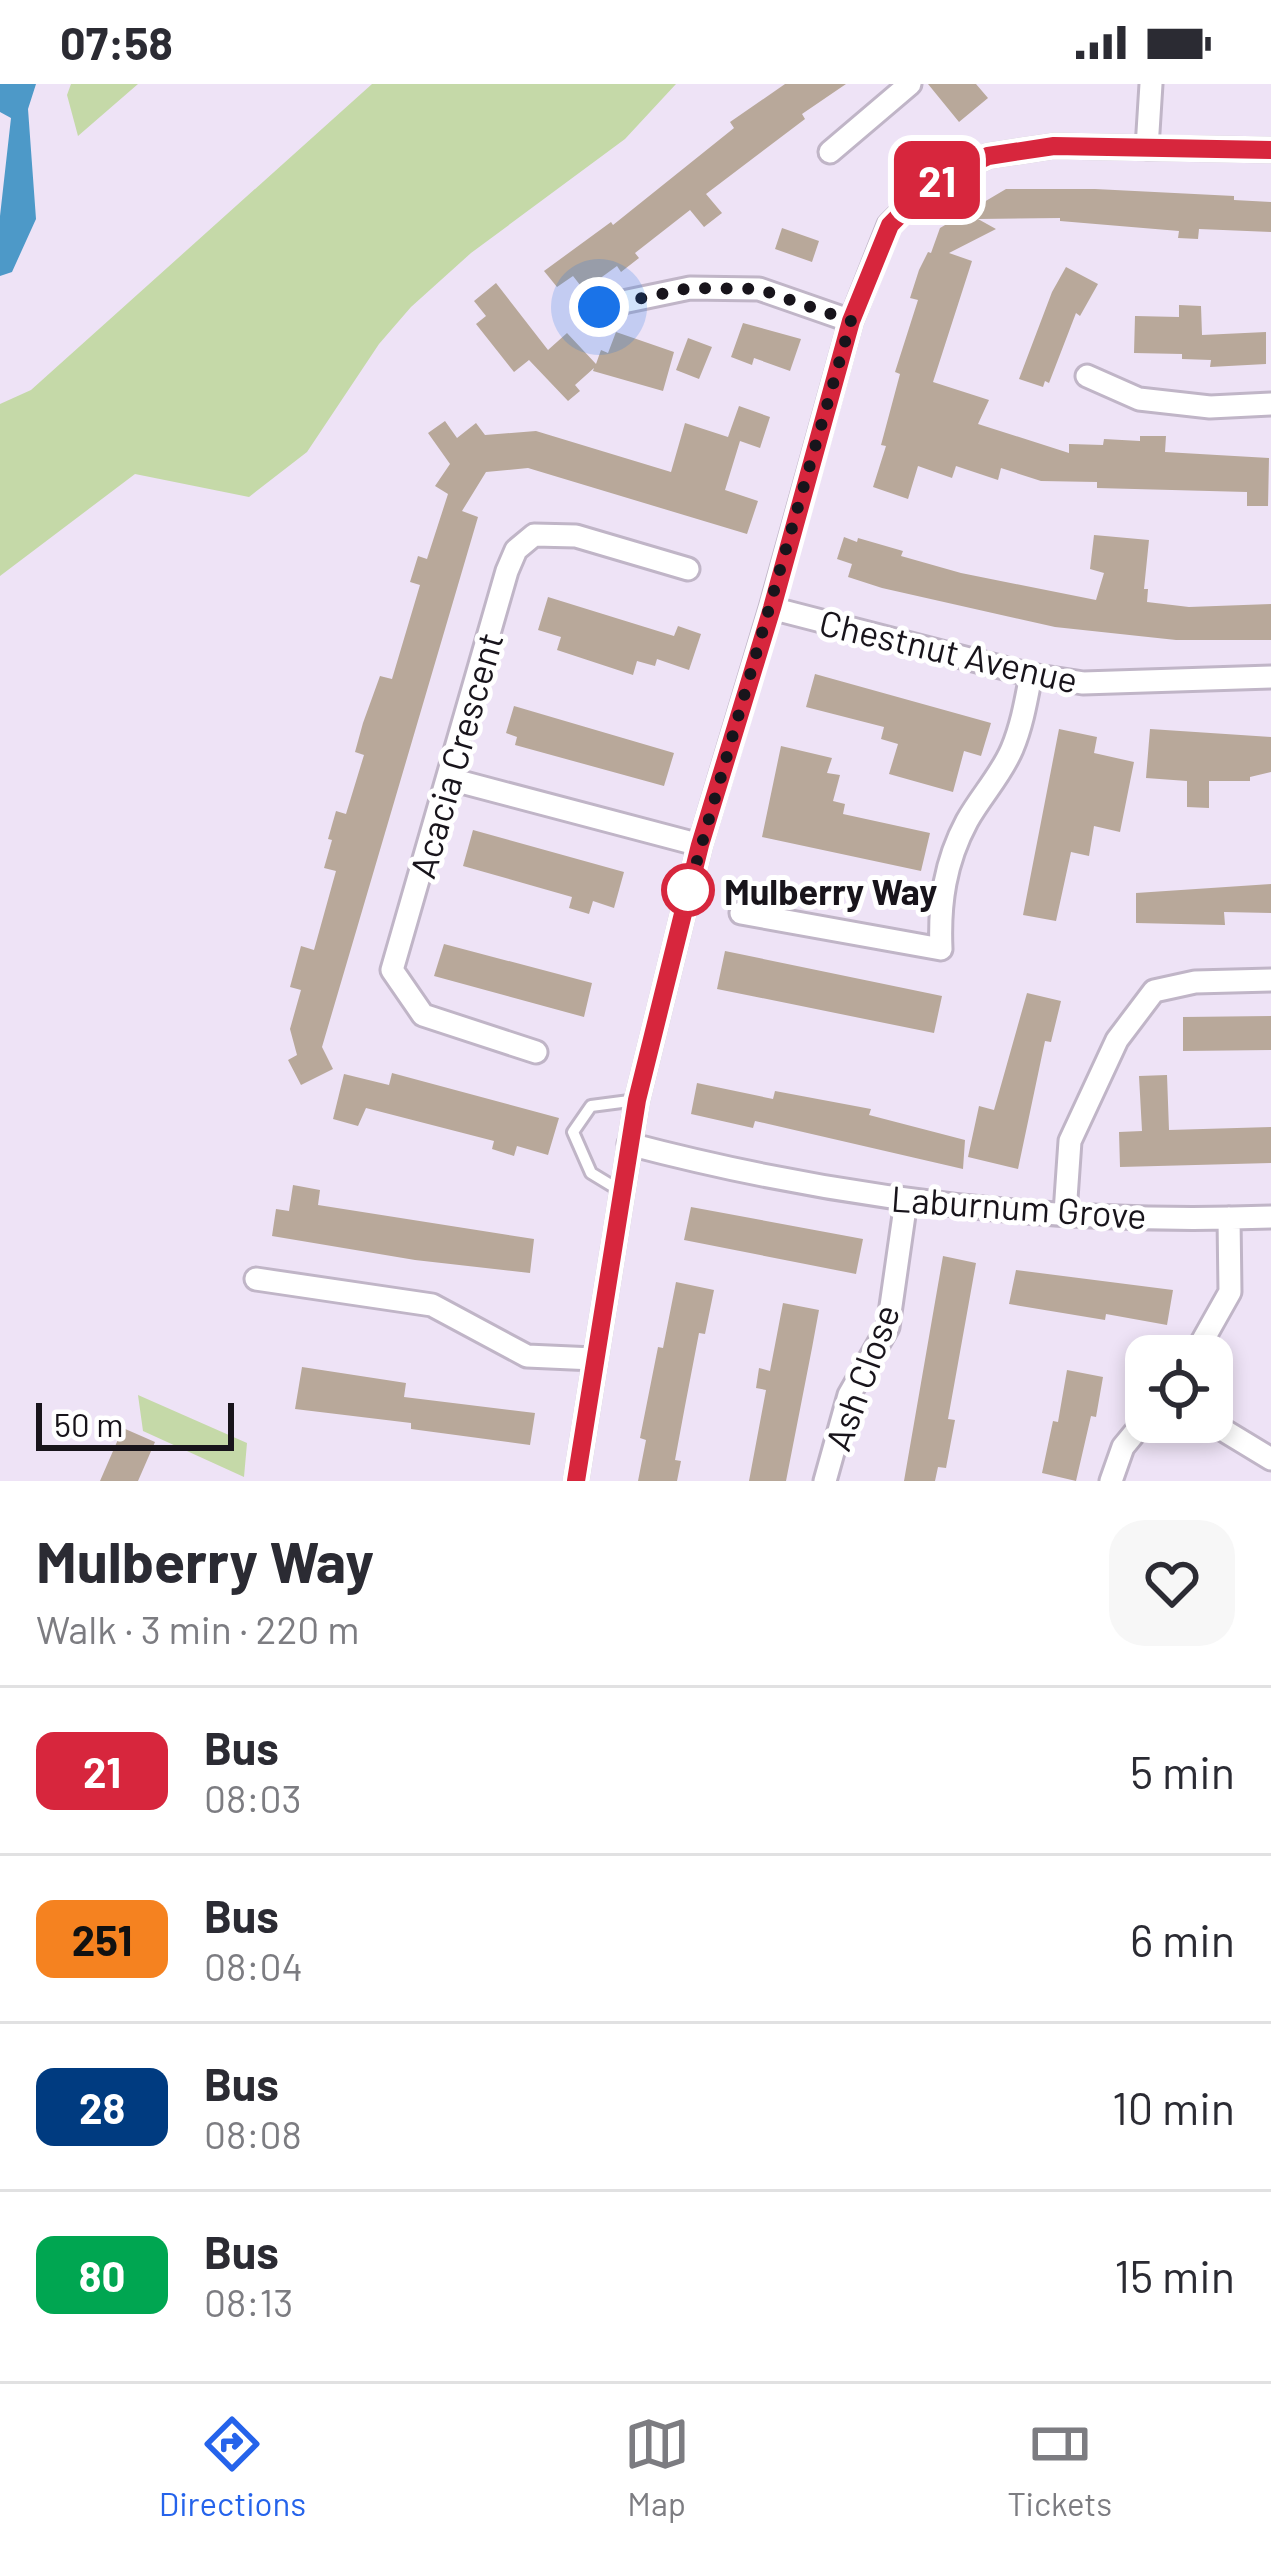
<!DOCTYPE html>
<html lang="en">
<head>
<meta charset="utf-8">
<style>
	body { margin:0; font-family:Barlow,sans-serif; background:#f7f7f7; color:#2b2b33; height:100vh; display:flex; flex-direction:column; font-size:45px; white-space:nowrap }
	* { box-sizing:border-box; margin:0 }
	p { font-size:39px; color:#7c7c81 }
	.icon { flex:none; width:66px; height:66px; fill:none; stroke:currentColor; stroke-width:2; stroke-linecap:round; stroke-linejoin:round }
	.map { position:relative; height:1397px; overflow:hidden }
	.sheet { display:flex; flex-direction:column; background:#fff; flex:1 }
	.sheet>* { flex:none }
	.badge { padding:0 24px; border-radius:18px; font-size:42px; line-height:78px }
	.controls { position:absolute; left:1125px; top:1251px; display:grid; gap:24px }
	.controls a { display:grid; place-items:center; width:108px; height:108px; border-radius:24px; background:#fff; box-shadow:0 6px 18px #0003; font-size:60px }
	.scale { position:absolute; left:36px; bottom:30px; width:198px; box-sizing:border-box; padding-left:12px; border:6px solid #18141b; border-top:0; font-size:33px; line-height:42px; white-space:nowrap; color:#18141b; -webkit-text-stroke:9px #fff; paint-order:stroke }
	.you { position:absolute; width:60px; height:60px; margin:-30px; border:9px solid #fff; border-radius:50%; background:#1a73e8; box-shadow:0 0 0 18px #1a73e833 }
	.map>.badge { position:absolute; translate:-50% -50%; box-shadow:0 0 0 6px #fff }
	.round { display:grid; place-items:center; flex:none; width:126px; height:126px; border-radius:36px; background:#f7f7f7 }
	.overview { display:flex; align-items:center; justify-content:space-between; height:204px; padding:0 36px }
	h1 { font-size:57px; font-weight:700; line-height:90px }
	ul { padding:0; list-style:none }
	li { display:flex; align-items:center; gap:36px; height:168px; padding:0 36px; border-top:3px solid #e1e1e2 }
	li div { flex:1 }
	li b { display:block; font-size:45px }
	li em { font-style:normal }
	li .badge { min-width:132px; font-weight:700; text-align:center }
	.status { display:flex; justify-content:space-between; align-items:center; height:84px; padding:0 60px; background:#fff; direction:ltr }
	.status svg { height:33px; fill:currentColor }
	.tabs { display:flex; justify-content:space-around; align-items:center; height:168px; border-top:3px solid #e1e1e2; background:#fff; font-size:33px; color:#7c7c81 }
	.tabs a { display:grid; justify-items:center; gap:6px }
	.tabs .active { color:#2563eb }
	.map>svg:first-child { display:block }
	.green { fill:#c5d9a8 }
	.water { fill:#4d99c8 }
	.building { fill:#b8a89a }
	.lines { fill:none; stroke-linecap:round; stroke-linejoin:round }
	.service-casing { stroke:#c0b5c7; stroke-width:16 }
	.minor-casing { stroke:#c0b5c7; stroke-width:27 }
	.service { stroke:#fff; stroke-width:10 }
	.minor { stroke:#fff; stroke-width:21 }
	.line-casing { stroke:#fff; stroke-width:27 }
	.line { stroke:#d7263d; stroke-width:18 }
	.walk { stroke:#18141b; stroke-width:12; stroke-dasharray:0 21.6 }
	.stop-dot { fill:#fff; stroke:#d7263d; stroke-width:6 }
	.labels { text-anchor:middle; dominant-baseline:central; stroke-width:10; stroke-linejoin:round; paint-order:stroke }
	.street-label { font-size:36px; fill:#18141b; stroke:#fff }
	.stop-label { font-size:36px; font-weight:bold; fill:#18141b; stroke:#fff; text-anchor:start }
</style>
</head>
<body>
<div class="status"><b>07:58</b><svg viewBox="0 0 49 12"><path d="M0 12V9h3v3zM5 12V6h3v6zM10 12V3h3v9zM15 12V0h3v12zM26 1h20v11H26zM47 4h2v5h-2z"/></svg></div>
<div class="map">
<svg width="1271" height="1397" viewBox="0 0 1271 1397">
	<rect width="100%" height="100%" fill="#eee3f6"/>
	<!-- green -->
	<path class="green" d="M71 0H138L78 52 67 11Z
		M372 0H676L625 55 471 169 411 223 379 260 307 368 249 413 135 390 0 492V320L31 306Z
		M138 1311 247 1359 244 1393 143 1347Z"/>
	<!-- water -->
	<path class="water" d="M0 0H36L28 25 36 135 12 188 0 192V132L11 34 0 28Z"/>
	<!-- building -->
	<path class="building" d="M785 0H846L802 30 805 35 706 110 722 129 704 143 690 126 635 169 639 174 621 188 617 182 584 206 573 192 557 203 544 187 611 138 613 141 734 44 730 38Z
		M928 0H976L988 14 959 38Z
		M1006 105H1095L1234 112V116L1271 118V148L1199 145 1198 155 1178 154 1179 147 1060 137V134L978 135 996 145 949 169 972 177 933 298 989 316 978 340 1069 369V360L1103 361 1104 355 1140 357V352H1166L1165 368 1269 374 1268 422H1247V408L1097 404V398L1041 397 1001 384 998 396 956 382 952 394 918 382 908 415 873 403 886 362 881 361 900 290 895 288 918 216 910 214 919 186 928 168 931 169 940 144Z
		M782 144 819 157 812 178 775 165Z
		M1066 183 1098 200 1080 232 1076 229 1049 299 1045 297 1043 303 1019 295 1052 208Z
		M496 199 548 266 567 249 596 280 601 266 608 269 616 248 674 268 663 307 593 287 594 284 575 301 580 307 568 317 529 276 514 288 476 240 486 232 474 217Z
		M1179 221 1201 222 1202 251 1266 248V280L1210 283 1211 276 1182 275V270L1134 269 1135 232 1179 233Z
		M743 239 801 255 790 287 754 274 752 281 731 273Z
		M688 254 712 263 699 295 676 286Z
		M739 322 770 333 760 364 740 357 725 406 758 417 747 450 528 384 486 388 462 427 478 433 322 963 333 985 301 1001 288 976 297 971 290 945 301 906 290 903 301 862 314 866 336 787 324 784 332 756 328 755 336 727 346 730 364 671 355 668 363 639 380 592 392 595 420 501 410 498 418 472 427 475 448 410 435 402 450 380 428 349 445 337 457 354 476 339 485 351 536 347 671 388 685 339 728 353Z
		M1094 451 1149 456 1144 505H1148L1147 518 1189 523 1271 520V556H1176L1055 543 882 504 848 493 852 480 837 475 844 453 857 458 858 454 903 467 901 472 961 489 1096 516 1104 489 1090 485Z
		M548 513 674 552 678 542 701 550 689 586 657 575 655 582 637 577 633 591 557 566 561 553 538 546Z
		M815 590 991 639 981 672 964 667 953 708 889 690 898 660 881 655 884 643 806 623Z
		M514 622 674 669 664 702 515 661 517 653 506 649Z
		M1059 645 1097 653 1094 669 1134 678 1120 748 1094 742 1089 772 1071 768 1056 837 1023 831Z
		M1150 645 1271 653V688L1250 693V697H1209V724L1187 723V697L1146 694Z
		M781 662 832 674 827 689 840 691 833 717 845 720 843 730 930 749 921 787 762 753Z
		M473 746 624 788 614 824 593 817 589 830 569 824 572 813 463 782Z
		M1271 800V829L1224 828 1225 841 1136 839V809Z
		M444 860 592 899 584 933 434 892Z
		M725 867 942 912 934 949 717 905Z
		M1027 909 1061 917 1051 958 1045 957 1018 1085 968 1073 979 1022 994 1026Z
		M1271 932V966L1183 967V933Z
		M392 989 559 1034 548 1071 517 1062 514 1072 492 1065 494 1057 366 1024 358 1042 333 1035 344 990 389 1001Z
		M1167 991 1169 1046 1271 1043V1079L1120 1083 1119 1048 1142 1047 1139 992Z
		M697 999 773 1015 775 1007 871 1025 869 1031 965 1056 963 1085 755 1037 753 1044 691 1030Z
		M293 1101 320 1106 318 1121 534 1155 530 1189 415 1176 272 1152 276 1125 289 1127Z
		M691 1123 863 1155 856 1190 684 1156Z
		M943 1172 976 1179 948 1335 955 1336 946 1384 938 1383 935 1397H904Z
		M1016 1186 1173 1206 1167 1241 1106 1230 1105 1236 1009 1220Z
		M676 1198 714 1206 705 1250 699 1249 685 1322 675 1376 681 1377 677 1397H638L646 1356 640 1354 658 1263 663 1264Z
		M783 1219 819 1226 812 1264 786 1397H749L766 1306 756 1304 759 1284 770 1287Z
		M302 1283 406 1299 404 1313 535 1329 530 1361 411 1345V1339L295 1325Z
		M1067 1286 1103 1293 1096 1333 1091 1332 1076 1397 1042 1389 1053 1337 1058 1338Z
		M123 1344 155 1358 138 1397H100Z"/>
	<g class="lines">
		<!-- service casing -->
		<g class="service-casing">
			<path id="service" d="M619 1106 591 1089 573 1048 591 1022 637 1016"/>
		</g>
		<!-- minor casing -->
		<g class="minor-casing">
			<path id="minor" d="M1147 64 1151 0
				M830 68 910 0
				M599 223 690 204 759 205 851 237
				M1087 292 1139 315 1210 323 1271 320
				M771 524 1031 591 1083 599 1271 593
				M450 695 700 761
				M741 829 941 865C939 819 945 778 967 737 981 712 1001 691 1012 665 1022 641 1026 617 1031 591
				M536 968 423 931 392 886 507 487 516 466 534 451 576 452 688 485
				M629 1060C838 1115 1054 1141 1271 1133
				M1065 1129 1070 1057 1117 956 1154 907 1195 898 1271 896
				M256 1195 432 1221 527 1272 594 1275
				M1194 1272 1230 1208 1229 1134
				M1210 1338 1271 1375
				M576 1397 637 1016 700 761 771 524 851 237 889 141 932 98 988 72 1054 62 1271 66
				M825 1397 849 1311 888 1243 906 1117
				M1111 1397 1123 1363 1146 1335"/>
		</g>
		<!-- service -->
		<use href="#service" class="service"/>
		<!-- minor -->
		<use href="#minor" class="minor"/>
	</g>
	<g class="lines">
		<!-- line casing -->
		<g class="line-casing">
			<path id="line" d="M576 1397 637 1016 700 761 772 524 851 237 890 141 932 98 988 72 1054 62 1271 66"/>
		</g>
		<!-- line -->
		<use href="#line" class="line"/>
		<!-- walk -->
		<path class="walk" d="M599 223 690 204 759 205 851 237 685 819 688 806"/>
	</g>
	<!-- markers -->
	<circle class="stop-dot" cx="688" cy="806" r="24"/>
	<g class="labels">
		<!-- street labels -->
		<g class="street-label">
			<text transform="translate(949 566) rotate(13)">Chestnut Avenue</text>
			<text transform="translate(455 671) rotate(-74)">Acacia Crescent</text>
			<text transform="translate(1019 1122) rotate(4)">Laburnum Grove</text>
			<text transform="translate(861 1293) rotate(-70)">Ash Close</text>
		</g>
		<!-- stop labels -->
		<g class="stop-label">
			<text x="724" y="806">Mulberry Way</text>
		</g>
	</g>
</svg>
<div class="controls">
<a><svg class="icon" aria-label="locate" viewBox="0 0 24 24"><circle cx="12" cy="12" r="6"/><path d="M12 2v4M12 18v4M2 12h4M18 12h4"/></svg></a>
</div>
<div class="scale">50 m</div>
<div class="you" style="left:599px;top:223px"></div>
<b class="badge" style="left:937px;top:96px;background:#d7263d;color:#fff">21</b>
</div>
<section class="sheet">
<div class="overview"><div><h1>Mulberry Way</h1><p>Walk · 3 min · 220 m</p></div><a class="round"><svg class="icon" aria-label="heart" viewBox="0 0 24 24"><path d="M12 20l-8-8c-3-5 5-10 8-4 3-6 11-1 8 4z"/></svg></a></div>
<ul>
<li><span class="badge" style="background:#d7263d;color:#fff">21</span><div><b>Bus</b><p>08:03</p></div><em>5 min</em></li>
<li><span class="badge" style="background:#f58220;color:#111">251</span><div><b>Bus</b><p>08:04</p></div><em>6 min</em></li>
<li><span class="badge" style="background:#003b80;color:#fff">28</span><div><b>Bus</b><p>08:08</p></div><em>10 min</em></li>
<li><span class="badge" style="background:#00a651;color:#fff">80</span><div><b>Bus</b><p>08:13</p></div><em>15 min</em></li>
</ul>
</section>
<nav class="tabs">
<a class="active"><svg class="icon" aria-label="directions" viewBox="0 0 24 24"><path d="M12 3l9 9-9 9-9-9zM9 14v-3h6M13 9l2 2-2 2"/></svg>Directions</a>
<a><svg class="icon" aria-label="map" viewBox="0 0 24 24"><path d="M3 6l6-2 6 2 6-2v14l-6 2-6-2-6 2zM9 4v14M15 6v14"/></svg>Map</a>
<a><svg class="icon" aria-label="tickets" viewBox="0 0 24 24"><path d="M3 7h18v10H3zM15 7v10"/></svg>Tickets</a>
</nav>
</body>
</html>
